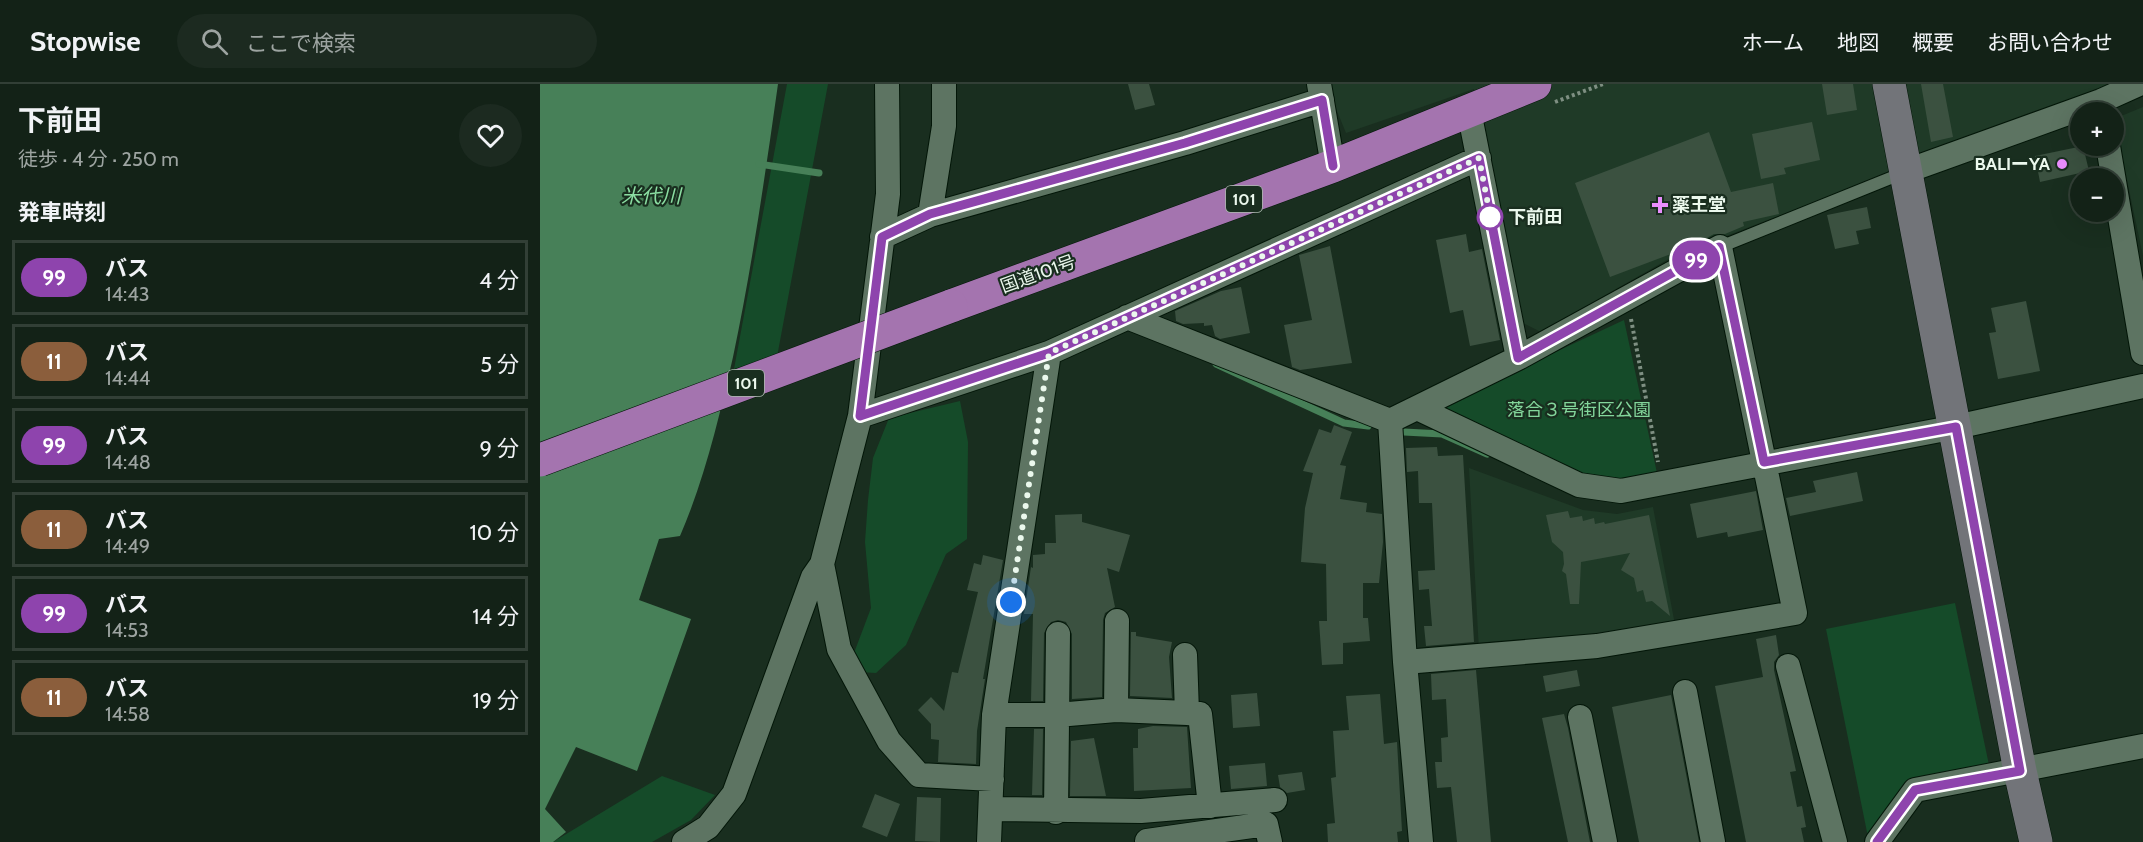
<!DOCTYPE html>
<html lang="ja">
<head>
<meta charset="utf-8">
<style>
	body { margin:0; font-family:Cabin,"Noto Sans JP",sans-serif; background:#1c2a20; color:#f1f3f6; height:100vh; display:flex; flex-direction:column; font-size:22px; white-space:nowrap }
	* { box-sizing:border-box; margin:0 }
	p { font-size:20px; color:#9da4a1 }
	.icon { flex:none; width:33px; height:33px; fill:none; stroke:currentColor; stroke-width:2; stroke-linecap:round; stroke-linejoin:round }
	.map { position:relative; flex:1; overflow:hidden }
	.sheet { display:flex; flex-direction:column; background:#132217; width:540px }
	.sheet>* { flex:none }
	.badge { padding:0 12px; border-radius:20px; font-size:21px; line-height:39px }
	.tools { position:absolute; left:1530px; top:18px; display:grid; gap:12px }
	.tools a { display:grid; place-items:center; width:54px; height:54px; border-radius:50%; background:#132217; box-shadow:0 6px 24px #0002,0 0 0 2px #323f36; font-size:30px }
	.you { position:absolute; width:30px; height:30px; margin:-15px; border:4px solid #fff; border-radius:50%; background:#1a73e8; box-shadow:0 0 0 9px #1a73e833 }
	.map>.badge { position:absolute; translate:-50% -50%; box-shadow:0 0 0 3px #fff }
	h2 { padding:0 18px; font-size:22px; line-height:54px }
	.round { display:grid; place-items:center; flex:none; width:63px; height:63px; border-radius:32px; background:#1c2a20 }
	.summary { display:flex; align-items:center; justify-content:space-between; height:102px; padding:0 18px }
	h1 { font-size:28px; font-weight:700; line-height:45px }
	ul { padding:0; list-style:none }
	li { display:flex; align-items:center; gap:18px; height:75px; margin:0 12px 9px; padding:0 6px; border:3px solid #323f36; border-radius:0px }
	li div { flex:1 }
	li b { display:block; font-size:22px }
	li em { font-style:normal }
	li .badge { min-width:66px; font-weight:700; text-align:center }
	header { display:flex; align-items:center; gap:36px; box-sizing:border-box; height:84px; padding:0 30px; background:#132217; border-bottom:2px solid #323f36 }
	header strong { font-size:28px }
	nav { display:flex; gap:33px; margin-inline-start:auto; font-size:21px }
	.search { width:420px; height:54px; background:#1c2a20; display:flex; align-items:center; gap:15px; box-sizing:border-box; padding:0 21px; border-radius:33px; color:#9da4a1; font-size:22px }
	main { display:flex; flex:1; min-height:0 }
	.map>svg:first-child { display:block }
	.built { fill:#1f3a27 }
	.green { fill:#154b29 }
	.water { fill:#478058 }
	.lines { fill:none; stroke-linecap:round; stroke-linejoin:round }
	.stream { stroke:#478058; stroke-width:7 }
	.building { fill:#3b5140 }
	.lane-casing { stroke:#031608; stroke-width:14 }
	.street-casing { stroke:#031608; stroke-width:26 }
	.secondary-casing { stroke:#031608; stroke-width:34 }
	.highway-casing { stroke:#031608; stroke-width:34 }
	.path { stroke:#7e8f82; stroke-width:4; stroke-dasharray:3 3; stroke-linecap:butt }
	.lane { stroke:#5d7462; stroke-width:12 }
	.street { stroke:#5d7462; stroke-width:24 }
	.secondary { stroke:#727479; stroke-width:33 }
	.highway { stroke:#a474af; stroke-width:33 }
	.highway-bridge-casing { stroke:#031608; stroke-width:34; stroke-linecap:butt }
	.highway-bridge { stroke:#a474af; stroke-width:33 }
	.line-casing { stroke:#fff; stroke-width:14 }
	.line { stroke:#8e44ad; stroke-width:9 }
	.walk { stroke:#ebf8ed; stroke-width:6; stroke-dasharray:0 10.8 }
	.poi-dot { fill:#e98dfd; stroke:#192e1f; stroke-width:2 }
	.stop-dot { fill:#fff; stroke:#8e44ad; stroke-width:3 }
	.labels { text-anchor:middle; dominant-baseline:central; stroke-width:4.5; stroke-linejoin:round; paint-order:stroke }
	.shield { fill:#192e1f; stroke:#acbbaf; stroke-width:1.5 }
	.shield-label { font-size:16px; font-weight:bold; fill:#ebf8ed }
	.poi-label { font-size:18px; font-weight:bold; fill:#ebf8ed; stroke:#192e1f; text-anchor:end }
	.stop-label { font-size:18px; font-weight:bold; fill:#ebf8ed; stroke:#192e1f; text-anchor:start }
	.street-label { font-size:18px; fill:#ebf8ed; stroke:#192e1f }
	.park-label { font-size:18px; fill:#83d69b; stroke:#192e1f }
	.water-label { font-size:20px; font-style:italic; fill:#8bdea2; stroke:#192e1f }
</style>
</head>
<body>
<header>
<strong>Stopwise</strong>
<div class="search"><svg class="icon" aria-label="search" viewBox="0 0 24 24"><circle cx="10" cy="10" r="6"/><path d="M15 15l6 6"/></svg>ここで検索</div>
<nav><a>ホーム</a><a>地図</a><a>概要</a><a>お問い合わせ</a></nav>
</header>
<main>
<section class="sheet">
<div class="summary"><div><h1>下前田</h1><p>徒歩 · 4 分 · 250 m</p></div><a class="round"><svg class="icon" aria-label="heart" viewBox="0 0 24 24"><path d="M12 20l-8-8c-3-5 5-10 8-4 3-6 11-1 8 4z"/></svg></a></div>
<h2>発車時刻</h2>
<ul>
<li><span class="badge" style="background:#8e44ad;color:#fff">99</span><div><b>バス</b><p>14:43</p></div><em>4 分</em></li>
<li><span class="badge" style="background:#8b5e3c;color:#fff">11</span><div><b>バス</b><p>14:44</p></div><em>5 分</em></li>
<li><span class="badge" style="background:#8e44ad;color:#fff">99</span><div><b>バス</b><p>14:48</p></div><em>9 分</em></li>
<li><span class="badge" style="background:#8b5e3c;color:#fff">11</span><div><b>バス</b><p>14:49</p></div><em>10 分</em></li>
<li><span class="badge" style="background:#8e44ad;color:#fff">99</span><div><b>バス</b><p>14:53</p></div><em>14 分</em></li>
<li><span class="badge" style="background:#8b5e3c;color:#fff">11</span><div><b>バス</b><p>14:58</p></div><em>19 分</em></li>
</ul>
</section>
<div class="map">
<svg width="1603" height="758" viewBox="0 0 1603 758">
	<rect width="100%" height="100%" fill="#192e1f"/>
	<!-- built -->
	<path class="built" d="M786 0H1580L1132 173 1001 248 977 236 934 5 806 49Z
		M1603 23V172L1574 35Z
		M929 384 1043 426 1077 430 1113 423 1135 541 939 567Z"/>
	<!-- green -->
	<path class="green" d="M247 0H288L237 273 194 285Z
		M1084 236 1117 389 1072 399 1027 392 905 332 906 319Z
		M420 317 428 358 427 455 406 470 366 561 336 589 319 588 314 569 331 524 325 458 328 416 333 374 349 334Z
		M1415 519 1449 681 1374 699 1329 758 1286 545Z
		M122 692 175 711 151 736 112 758H13Z"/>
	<!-- water -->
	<path class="water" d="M0 0H238C225 92 212 183 193 273 179 334 165 394 140 452L119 455 99 516 151 535 97 687 36 663 5 725 26 748 13 758H0Z"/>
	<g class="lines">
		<!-- stream -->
		<path class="stream" d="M219 80 279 89
			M676 280 804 339 828 342
			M864 348 902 350 947 370"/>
	</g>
	<!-- building -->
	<path class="building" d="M588 0H609L615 21 595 26Z
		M1282 0H1313L1317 26 1287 31Z
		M1381 0H1403L1413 53 1391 58Z
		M1272 38 1280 76 1244 84 1246 90 1221 95 1212 50Z
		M1169 48 1191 108 1233 99 1239 130 1203 138 1204 142 1185 150H1174L1152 162 1070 193 1035 99Z
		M1543 62 1549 87 1500 98 1495 72Z
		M1327 123 1331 144 1316 147 1319 160 1295 165 1287 131Z
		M926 150 929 168 942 165 960 256 930 262 923 226 910 229 896 156Z
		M790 162 812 279 760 286 752 283 744 241 772 236 759 171Z
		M701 203 710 249 680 255 675 252 672 241 664 242V239L643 240 636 237 635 227 681 207Z
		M1486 217 1500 287 1458 295 1449 249 1456 248 1451 224Z
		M794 341 812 348 800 381 806 382 800 415 827 419 826 428 842 430 843 458 839 499H823V534H828L830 557 803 559V580L782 581 779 537H787L786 480 761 478 765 424 773 389 763 387 779 345 791 349Z
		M897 363 898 372 923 371 934 558 886 562 884 542H892L889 505 879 506 878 487 895 486 892 419H879L878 387 867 388 866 364Z
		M1317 388 1323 417 1250 432 1246 414 1276 408 1273 397Z
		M1216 407 1223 446 1188 453 1187 448 1157 454 1150 420Z
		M1028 427 1030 434 1042 432 1043 437 1054 434 1055 440 1064 438 1065 440 1109 431 1130 532 1112 517 1106 518 1103 506 1097 508 1094 494 1081 486 1090 469 1041 478 1039 520H1030L1026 490 1022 487 1024 480 1023 468 1012 458 1006 431Z
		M542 430V438L590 451 579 488 567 484 575 523 565 529 563 536 562 613 532 615V550L526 538 518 536 511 538 504 549 503 617H491L493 530H484L491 483 493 484V471L505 470V459H516L515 431Z
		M443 471 463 476 443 595H445L437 647 436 680 398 678 399 656 391 655V640L378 626 391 613 404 627 412 588 418 589 438 508 427 506 434 479 441 481Z
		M591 548H596V552L632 558 629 573 632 614 590 612Z
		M1236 551 1239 571 1234 578V586L1256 687 1250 688 1257 723 1262 722 1266 743 1261 744 1264 758H1206L1175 602 1223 593 1216 555Z
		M936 586 951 758H917L911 703 897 704 895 678H902L901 654 908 653 906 615 892 616 891 590Z
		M1037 586 1040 602 1006 608 1003 592Z
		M717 609 720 642 693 644 691 611Z
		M840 610 844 660 857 658 862 747 857 748 858 758H788L787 740 795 739 791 694 796 693 793 647 809 646 806 612Z
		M1131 611 1159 758H1099L1072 623Z
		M1024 630 1028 644 1050 758H1028L1002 634Z
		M613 642 647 643 651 704 594 707 593 664H598V645Z
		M494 645H503L502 711H492Z
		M554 654 566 712H530L531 657Z
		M725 679 727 702 691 705 689 682Z
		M762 688 765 706 747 709 740 703 738 691Z
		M335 710 360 720 347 753 322 743Z
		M377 713 401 714 400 758 375 757Z"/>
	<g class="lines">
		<!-- lane casing -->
		<g class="lane-casing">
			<path id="lane" d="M1180 163 1363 89"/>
		</g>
		<!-- street casing -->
		<g class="street-casing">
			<path id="street" d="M779 0 793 82
				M929 27 978 274
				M1568 62 1603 269
				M1367 87 1561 17 1599 0
				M390 131 404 42V0
				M342 153 390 131 645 59 782 16
				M587 233 850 337
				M877 324 1039 401 1081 407 1416 343 1603 302
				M320 332 509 269 939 74
				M282 480 299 565 349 657 379 691 452 695
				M865 578 1057 562 1255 529 1180 163 978 274 850 337 865 578 881 758
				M1248 582 1295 758
				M1145 608 1173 758
				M576 626 577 537
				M647 629 660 630 670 722
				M454 631H517L576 626 647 629 645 571
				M1040 633 1065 758
				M451 725 601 727 735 716
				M516 728 518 550
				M607 757 726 740 730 758
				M144 758 168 743 194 710 273 493 282 480 320 332 348 110 347 0
				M449 758 454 631 509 269
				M1337 758 1375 706 1603 662"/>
		</g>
		<!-- secondary casing -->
		<g class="secondary-casing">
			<path id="secondary" d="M1349 0 1480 687 1496 758"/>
		</g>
		<!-- highway casing -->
		<g class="highway-casing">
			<path id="highway" d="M411 222 793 82 995 0"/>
		</g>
		<!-- path -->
		<path class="path" d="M1015 18 1063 0
			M1091 235 1118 378"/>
		<!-- lane -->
		<use href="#lane" class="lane"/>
		<!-- street -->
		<use href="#street" class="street"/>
		<!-- secondary -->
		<use href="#secondary" class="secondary"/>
		<!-- highway -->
		<use href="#highway" class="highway"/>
		<!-- highway-bridge casing -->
		<g class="highway-bridge-casing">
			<path id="highway-bridge" d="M0 376 411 222"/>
		</g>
		<!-- highway-bridge -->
		<use href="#highway-bridge" class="highway-bridge"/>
	</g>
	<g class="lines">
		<!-- line casing -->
		<g class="line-casing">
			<path id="line" d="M793 82 782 16 645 59 390 130 342 153 320 332 509 269 939 74 978 274 1179 163 1224 378 1416 343 1480 687 1375 706 1337 758"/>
		</g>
		<!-- line -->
		<use href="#line" class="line"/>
		<!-- walk -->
		<path class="walk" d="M471 518 509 269 939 74 952 141 950 133"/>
	</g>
	<!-- markers -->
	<g class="poi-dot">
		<circle cx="1522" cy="80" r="6"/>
		<path d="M1117 112h6v6h6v6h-6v6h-6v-6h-6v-6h6z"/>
	</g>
	<circle class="stop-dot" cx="950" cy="133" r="12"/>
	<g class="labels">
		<!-- shield labels -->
		<g class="shield">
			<rect x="686" y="102" width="36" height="26" rx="4.5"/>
			<rect x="188" y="286" width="36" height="26" rx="4.5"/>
		</g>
		<g class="shield-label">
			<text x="704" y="115">101</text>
			<text x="206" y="299">101</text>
		</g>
		<!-- poi labels -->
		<g class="poi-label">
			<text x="1510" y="80">BALIーYA</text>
			<text x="1132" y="121" text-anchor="start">薬王堂</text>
		</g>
		<!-- stop labels -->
		<g class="stop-label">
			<text x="968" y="133">下前田</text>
		</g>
		<!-- street labels -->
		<g class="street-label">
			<text transform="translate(498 190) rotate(-20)">国道101号</text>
		</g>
		<!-- park labels -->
		<g class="park-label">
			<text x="1039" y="326">落合３号街区公園</text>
		</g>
		<!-- water labels -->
		<g class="water-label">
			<text x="111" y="112">米代川</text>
		</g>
	</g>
</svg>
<div class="tools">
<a>+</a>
<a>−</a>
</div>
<div class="you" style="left:471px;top:518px"></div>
<b class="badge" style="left:1156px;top:176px;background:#8e44ad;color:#fff">99</b>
</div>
</main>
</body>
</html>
